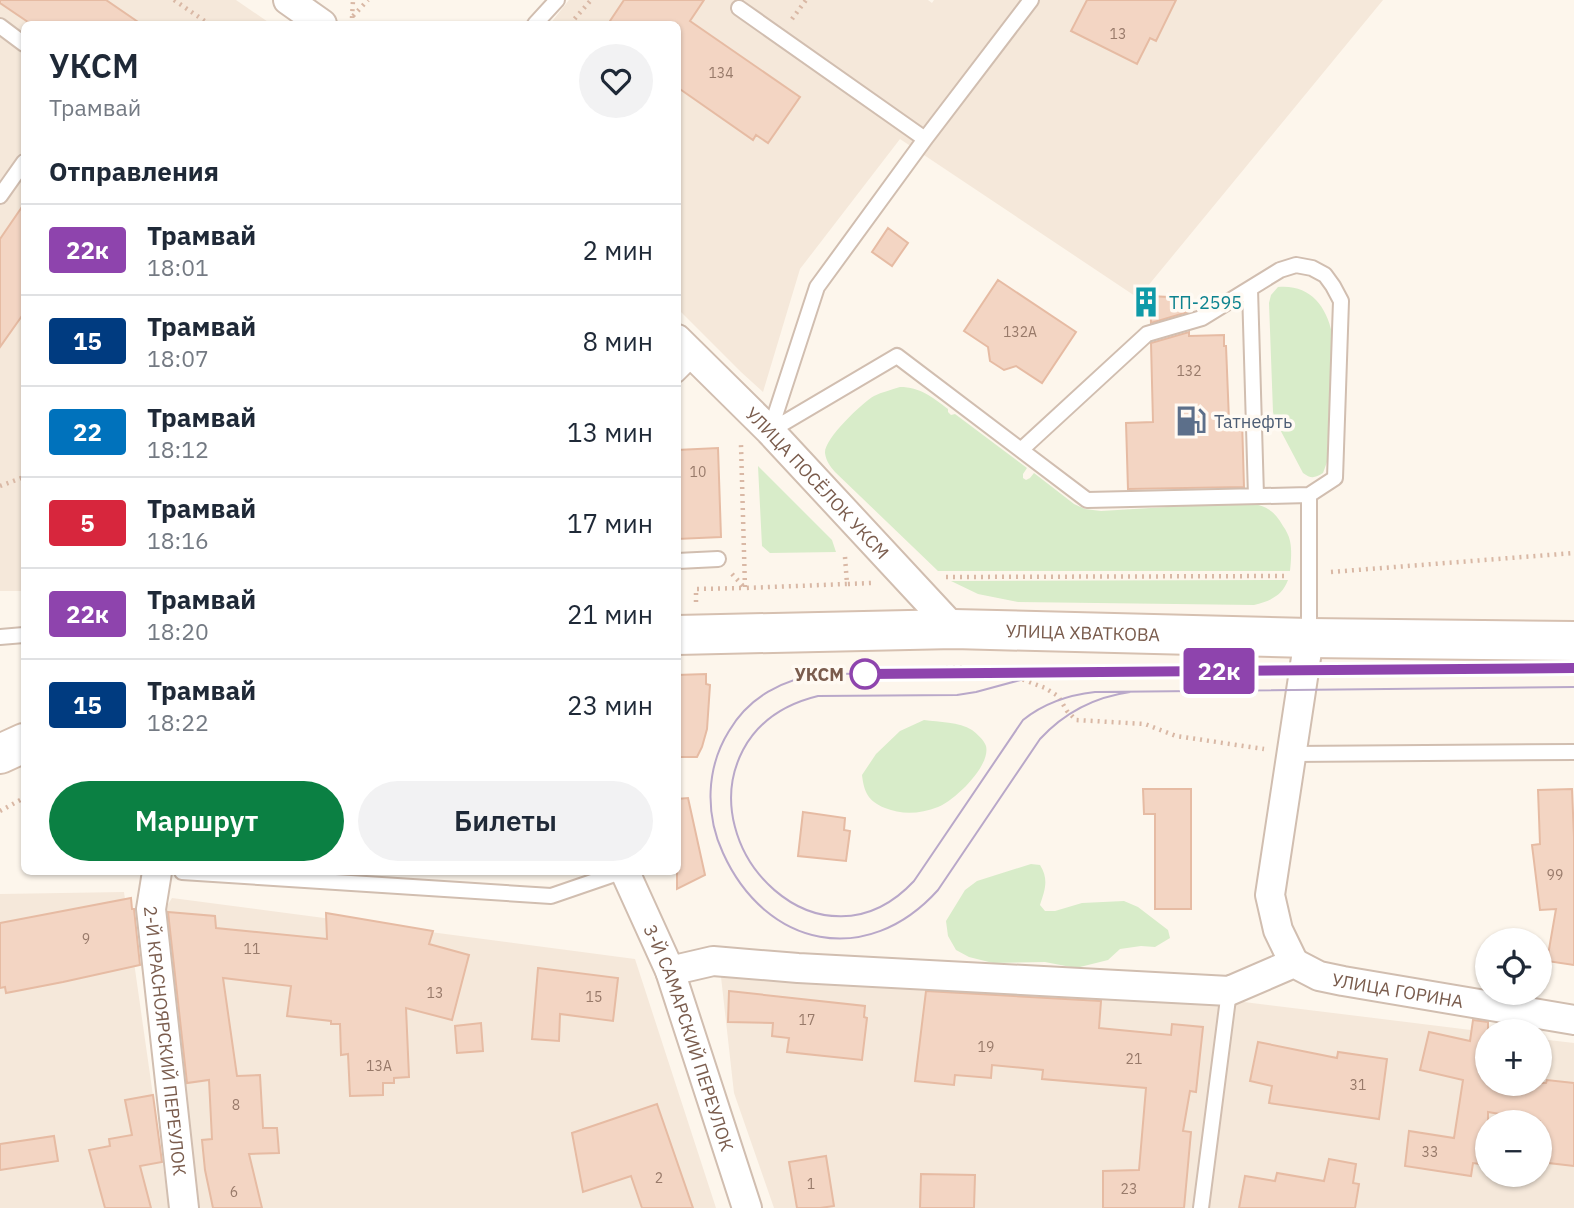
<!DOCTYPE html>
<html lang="ru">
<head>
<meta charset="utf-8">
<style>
	body { margin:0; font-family:"IBM Plex Sans",sans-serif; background:#f2f2f3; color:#1f2937; height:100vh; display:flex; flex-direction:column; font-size:26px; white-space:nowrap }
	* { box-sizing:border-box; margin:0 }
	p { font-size:23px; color:#747a83 }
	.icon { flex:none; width:38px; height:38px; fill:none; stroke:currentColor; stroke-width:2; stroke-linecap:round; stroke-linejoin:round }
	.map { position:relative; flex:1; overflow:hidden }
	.details { position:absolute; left:21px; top:21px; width:660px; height:854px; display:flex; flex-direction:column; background:#fff; border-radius:10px; box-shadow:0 2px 5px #0004 }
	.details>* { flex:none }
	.badge { padding:0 14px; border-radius:5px; font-size:24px; line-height:46px }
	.tools { position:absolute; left:1475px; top:928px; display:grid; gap:14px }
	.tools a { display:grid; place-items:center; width:77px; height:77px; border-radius:50%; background:#fff; box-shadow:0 2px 5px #0004; font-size:35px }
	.map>.badge { position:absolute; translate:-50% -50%; box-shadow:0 0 0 4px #fff }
	h2 { padding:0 28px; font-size:26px; line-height:63px }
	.round { display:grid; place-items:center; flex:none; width:74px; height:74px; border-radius:37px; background:#f2f2f3 }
	.overview { display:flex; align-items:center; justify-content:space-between; height:119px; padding:0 28px }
	h1 { font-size:33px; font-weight:600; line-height:52px }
	.action { display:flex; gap:14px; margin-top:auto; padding:14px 28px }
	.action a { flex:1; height:80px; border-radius:42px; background:#0b8043; color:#fff; font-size:28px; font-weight:600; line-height:80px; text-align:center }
	.action a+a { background:#f2f2f3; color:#1f2937 }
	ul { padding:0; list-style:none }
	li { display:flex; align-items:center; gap:21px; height:91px; padding:0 28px; border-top:2px solid #e0e1e3 }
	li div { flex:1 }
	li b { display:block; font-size:26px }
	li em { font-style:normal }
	li .badge { min-width:77px; font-weight:700; text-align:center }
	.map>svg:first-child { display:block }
	.residential { fill:#f5e8da; fill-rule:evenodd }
	.green { fill:#d8ecc9 }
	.building { fill:#f3d5c3; stroke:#e6bba3; stroke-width:2 }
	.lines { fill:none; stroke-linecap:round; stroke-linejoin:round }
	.service-casing { stroke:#d1beb0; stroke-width:18 }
	.minor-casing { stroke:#d1beb0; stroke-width:32 }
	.secondary-casing { stroke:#d6c0b0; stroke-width:42 }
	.path { stroke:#d9b8a5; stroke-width:4.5; stroke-dasharray:2 5; stroke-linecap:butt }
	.service { stroke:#fff; stroke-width:14 }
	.minor { stroke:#fff; stroke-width:28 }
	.secondary { stroke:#fff; stroke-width:38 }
	.tram { stroke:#b9a8c9; stroke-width:2 }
	.line-casing { stroke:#fff; stroke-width:16 }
	.line { stroke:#8e44ad; stroke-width:10 }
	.stop-dot { fill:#fff; stroke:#8e44ad; stroke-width:3.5 }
	.labels { text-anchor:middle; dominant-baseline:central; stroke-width:7; stroke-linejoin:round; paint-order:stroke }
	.number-label { font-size:14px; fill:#987a6a }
	.culture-label { font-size:18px; fill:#0d838f; stroke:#fffaf3; text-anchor:start }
	.service-label { font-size:18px; fill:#4e5e75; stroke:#fffaf3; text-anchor:start }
	.street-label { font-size:18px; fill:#7a5c4d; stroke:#fffaf3 }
	.stop-label { font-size:18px; font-weight:bold; fill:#7a5c4d; stroke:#fffaf3; text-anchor:end }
</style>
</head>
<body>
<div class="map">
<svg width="1574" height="1208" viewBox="0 0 1574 1208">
	<rect width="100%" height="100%" fill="#fdf6ec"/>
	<!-- residential -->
	<path class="residential" d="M0 0H236L271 24H24V591H0Z
		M569 0H928L932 3 934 0H1383L1138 298 900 139 800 269 763 392 741 372 677 308V24H550Z
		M124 892 169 1208H0V894Z
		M172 898 635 959 716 1208H198L160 917Z
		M720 968 1172 993 1487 1032 1488 1083H1540V1039L1574 1043V1208H774L734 1093ZM1488 1122H1540V1174H1488Z"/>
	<!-- green -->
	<path class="green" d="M1278 287C1309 284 1326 305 1332 333L1327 462 1323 473C1315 478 1311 479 1303 473L1275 420 1273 412 1269 303 1271 295Z
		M900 387C920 387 932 397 948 409V412L951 415 955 414 1027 468 1023 474V478L1026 480 1030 478 1034 473 1074 504 1085 509 1101 511 1234 503C1258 503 1270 504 1283 526 1286 530 1289 536 1290 541 1292 550 1291 561 1290 571H938L835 472C830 466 826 461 825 453 824 439 862 403 874 396 882 392 891 390 900 387Z
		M758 466 832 540 836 552 770 553 762 546Z
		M1288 580C1282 596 1270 601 1254 605L1018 602 978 594 951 581Z
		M924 720C939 722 959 722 972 730 977 734 984 740 986 746 991 766 954 801 938 807 920 814 902 815 885 808 868 801 864 792 862 775L876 754 900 731Z
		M1031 864 1040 865C1049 879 1045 890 1040 905L1045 911H1055L1082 903 1124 901 1138 907 1168 930 1170 938 1155 947 1141 946 1120 949 1108 960 1076 968 1045 962 993 963 969 957 956 950 948 936 946 921 965 890 977 881Z"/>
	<!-- building -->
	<path class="building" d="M0 0H106L141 24H31L0 3Z
		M624 0H704L690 21 800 97 768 143 756 135 753 140 677 87V24H608Z
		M1087 0H1176L1156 41 1150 38 1137 64 1071 31Z
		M24 204V313L0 347V239Z
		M888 228 908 243 892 266 872 252Z
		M998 280 1076 332 1042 383 1016 366 1004 370 990 361 988 347 964 331Z
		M1150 296 1187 298 1188 312 1151 323Z
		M1189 332V336L1224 335V346H1226L1229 420H1242L1244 487 1128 489 1126 423 1153 422 1151 343Z
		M718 448 721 537 677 539V450Z
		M706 674V684L710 685 707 729 702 747 697 757H677V675Z
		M1143 789H1191V909H1155V814H1144Z
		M1572 789 1574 837V965L1547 961 1556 909 1540 910 1532 845 1540 844 1538 790Z
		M688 798 705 875 677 889V799Z
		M803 812 845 818 844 830 850 831 846 861 798 856Z
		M131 898 132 909H134L140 965 63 982 6 993 5 987 0 988V923Z
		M168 912 215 916 216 928 327 939 326 913 433 931 429 944 469 955 452 1020 406 1008 409 1077 394 1078V1083H383V1095L350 1096 348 1054 341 1055 340 1024H331V1021L287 1016 291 986 223 978 237 1076 260 1075 263 1128H277L279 1153 249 1154 262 1208H213L205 1170 202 1140 212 1139 209 1080 187 1083Z
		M538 968 618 978 613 1021 560 1014 559 1041 532 1039Z
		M729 991 865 1006 864 1017 867 1018 862 1060 787 1052 789 1038 772 1036 773 1023 728 1022Z
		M926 991 1101 1001 1099 1028 1171 1035 1172 1024 1203 1027 1196 1092 1190 1091 1183 1131 1191 1132 1184 1208H1103V1171L1139 1170 1146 1088 1042 1079 1043 1070 992 1065 991 1078 955 1075 954 1085 915 1081Z
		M1473 1020 1488 1022V1083H1546L1547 1080 1574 1083V1166L1540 1162V1121L1488 1112V1165L1473 1163 1471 1176 1405 1166 1409 1131 1454 1138 1463 1080 1420 1070 1429 1032 1470 1041Z
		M481 1023 483 1051 457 1053 455 1026Z
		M1258 1042 1337 1058 1338 1052 1387 1059 1379 1119 1269 1103 1272 1086 1250 1081Z
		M153 1095 162 1162 140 1166 151 1208H105L89 1150 110 1146 109 1139 132 1135 125 1100Z
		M657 1104 693 1208H642L631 1176 583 1192 572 1133Z
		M54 1136 58 1161 0 1170V1144Z
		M826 1156 834 1206 820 1208H797L789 1162Z
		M1329 1159 1356 1164 1353 1183 1359 1184 1355 1208H1239L1245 1176 1275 1181 1277 1173 1324 1181Z
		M921 1174 975 1175 974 1208H920Z"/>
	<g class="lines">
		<!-- service casing -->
		<g class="service-casing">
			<path id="service" d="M739 8 925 139
				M535 24 557 0
				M0 26 24 44
				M0 196 24 162
				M1250 289 1256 496
				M677 375 695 357
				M770 431 897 356 1087 500 1309 495V638
				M770 431 817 287 925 139 1031 0
				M1021 450 1147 334 1202 318 1280 270 1296 265 1312 268 1325 275 1333 286 1341 301 1335 478 1309 495
				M677 561 718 559
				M0 637 24 635
				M1292 754 1574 752
				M182 872 551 896 621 872
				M1201 1208 1229 991"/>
		</g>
		<!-- minor casing -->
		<g class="minor-casing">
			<g id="minor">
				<path d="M288 0 322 24"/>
				<path id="s1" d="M677 339 770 431 954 629"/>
				<path id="s2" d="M157 872 151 909 184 1208"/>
				<path id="s3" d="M625 872 670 971 747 1208"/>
				<path d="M1294 963 1278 930 1270 895 1309 638"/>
				<path id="s4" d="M670 971 713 961 798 968 1229 991 1294 963 1319 976 1343 981 1574 1020"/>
			</g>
		</g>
		<!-- secondary casing -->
		<g class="secondary-casing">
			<g id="secondary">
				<path id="s5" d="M677 635 954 629 1309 638 1574 641"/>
				<path d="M0 754 24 743"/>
			</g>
		</g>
		<!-- path -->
		<path class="path" d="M174 0 209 24
			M353 16 368 0
			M352 18 353 0
			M792 19 806 0
			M570 24 591 0
			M0 486 24 477
			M845 557 847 584 871 583
			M1331 572 1574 553
			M732 574 745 588 847 584
			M946 577 1287 576
			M696 602V589L745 588 741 445
			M990 667 1045 688 1058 696 1067 711 1076 720 1145 724 1176 736 1264 749
			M946 668 967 667
			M0 811 24 798"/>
		<!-- service -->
		<use href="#service" class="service"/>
		<!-- minor -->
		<use href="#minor" class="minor"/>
		<!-- secondary -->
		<use href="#secondary" class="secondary"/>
		<!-- tram -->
		<path class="tram" d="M1024 679 976 692 957 695 818 696C785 704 759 720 743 750 691 850 822 980 914 881L1023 720C1044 703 1068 695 1095 692L1574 687
			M1130 692C1095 697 1064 713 1040 739L938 890C867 969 766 948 723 853 705 814 706 768 729 731 749 697 783 679 821 674L1574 668"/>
	</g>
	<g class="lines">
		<!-- line casing -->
		<g class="line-casing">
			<path id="line" d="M865 674 1574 668"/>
		</g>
		<!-- line -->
		<use href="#line" class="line"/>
	</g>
	<!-- icons -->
	<defs>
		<g id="building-bare" transform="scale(2.415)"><path d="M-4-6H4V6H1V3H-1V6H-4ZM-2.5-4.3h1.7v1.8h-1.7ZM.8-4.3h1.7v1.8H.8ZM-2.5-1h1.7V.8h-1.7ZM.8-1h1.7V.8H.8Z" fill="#0f9aa8" stroke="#fffaf3" stroke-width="2.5" paint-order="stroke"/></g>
		<g id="fuel-bare" transform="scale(2.415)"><path d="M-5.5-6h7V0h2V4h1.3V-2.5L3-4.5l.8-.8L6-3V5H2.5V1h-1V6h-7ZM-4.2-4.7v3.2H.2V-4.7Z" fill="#5c6f8a" stroke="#fffaf3" stroke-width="2.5" paint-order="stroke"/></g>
	</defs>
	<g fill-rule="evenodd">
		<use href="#building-bare" x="1146" y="302"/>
		<use href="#fuel-bare" x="1191" y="421"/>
	</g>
	<!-- markers -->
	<circle class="stop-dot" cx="865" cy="674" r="14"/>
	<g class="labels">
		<!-- number labels -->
		<g class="number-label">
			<text x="1118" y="34">13</text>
			<text x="721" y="73">134</text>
			<text x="1020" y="332">132А</text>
			<text x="1189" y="371">132</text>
			<text x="698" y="472">10</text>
			<text x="1555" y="875">99</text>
			<text x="86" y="939">9</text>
			<text x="252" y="949">11</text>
			<text x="435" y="993">13</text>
			<text x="594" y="997">15</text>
			<text x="807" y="1020">17</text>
			<text x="986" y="1047">19</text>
			<text x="1134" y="1059">21</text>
			<text x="379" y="1066">13А</text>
			<text x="1358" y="1085">31</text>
			<text x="236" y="1105">8</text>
			<text x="1430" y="1152">33</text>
			<text x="659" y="1178">2</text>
			<text x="811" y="1184">1</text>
			<text x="1129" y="1189">23</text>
			<text x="234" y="1192">6</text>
		</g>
		<!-- culture labels -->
		<g class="culture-label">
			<text x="1169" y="302">ТП-2595</text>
		</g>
		<!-- service labels -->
		<g class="service-label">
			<text x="1214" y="421">Татнефть</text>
		</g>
		<!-- street labels -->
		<g class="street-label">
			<text stroke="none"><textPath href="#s1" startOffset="201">УЛИЦА ПОСЁЛОК УКСМ</textPath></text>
			<text stroke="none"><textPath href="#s5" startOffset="406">УЛИЦА ХВАТКОВА</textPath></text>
			<text stroke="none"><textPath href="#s4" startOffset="740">УЛИЦА ГОРИНА</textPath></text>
			<text stroke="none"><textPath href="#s3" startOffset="178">3-Й САМАРСКИЙ ПЕРЕУЛОК</textPath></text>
			<text stroke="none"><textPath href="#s2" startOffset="170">2-Й КРАСНОЯРСКИЙ ПЕРЕУЛОК</textPath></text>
		</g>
		<!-- stop labels -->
		<g class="stop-label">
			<text x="844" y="674">УКСМ</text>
		</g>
	</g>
</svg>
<div class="tools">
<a><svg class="icon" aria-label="locate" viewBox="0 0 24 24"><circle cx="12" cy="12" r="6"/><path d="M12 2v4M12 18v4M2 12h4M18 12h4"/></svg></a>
<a>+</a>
<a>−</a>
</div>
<b class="badge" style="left:1219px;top:671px;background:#8e44ad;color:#fff">22к</b>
<section class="details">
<div class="overview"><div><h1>УКСМ</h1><p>Трамвай</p></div><a class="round"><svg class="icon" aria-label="heart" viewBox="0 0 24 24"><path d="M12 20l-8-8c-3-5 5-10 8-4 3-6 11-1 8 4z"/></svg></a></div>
<h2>Отправления</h2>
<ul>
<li><span class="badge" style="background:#8e44ad;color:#fff">22к</span><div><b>Трамвай</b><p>18:01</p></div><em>2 мин</em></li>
<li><span class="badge" style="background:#003b80;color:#fff">15</span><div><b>Трамвай</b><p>18:07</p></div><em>8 мин</em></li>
<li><span class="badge" style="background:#0072bc;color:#fff">22</span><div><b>Трамвай</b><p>18:12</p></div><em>13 мин</em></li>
<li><span class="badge" style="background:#d7263d;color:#fff">5</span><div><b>Трамвай</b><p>18:16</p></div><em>17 мин</em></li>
<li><span class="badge" style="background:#8e44ad;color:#fff">22к</span><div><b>Трамвай</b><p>18:20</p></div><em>21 мин</em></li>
<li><span class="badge" style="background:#003b80;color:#fff">15</span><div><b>Трамвай</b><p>18:22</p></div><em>23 мин</em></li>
</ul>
<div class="action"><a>Маршрут</a><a>Билеты</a></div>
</section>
</div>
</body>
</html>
